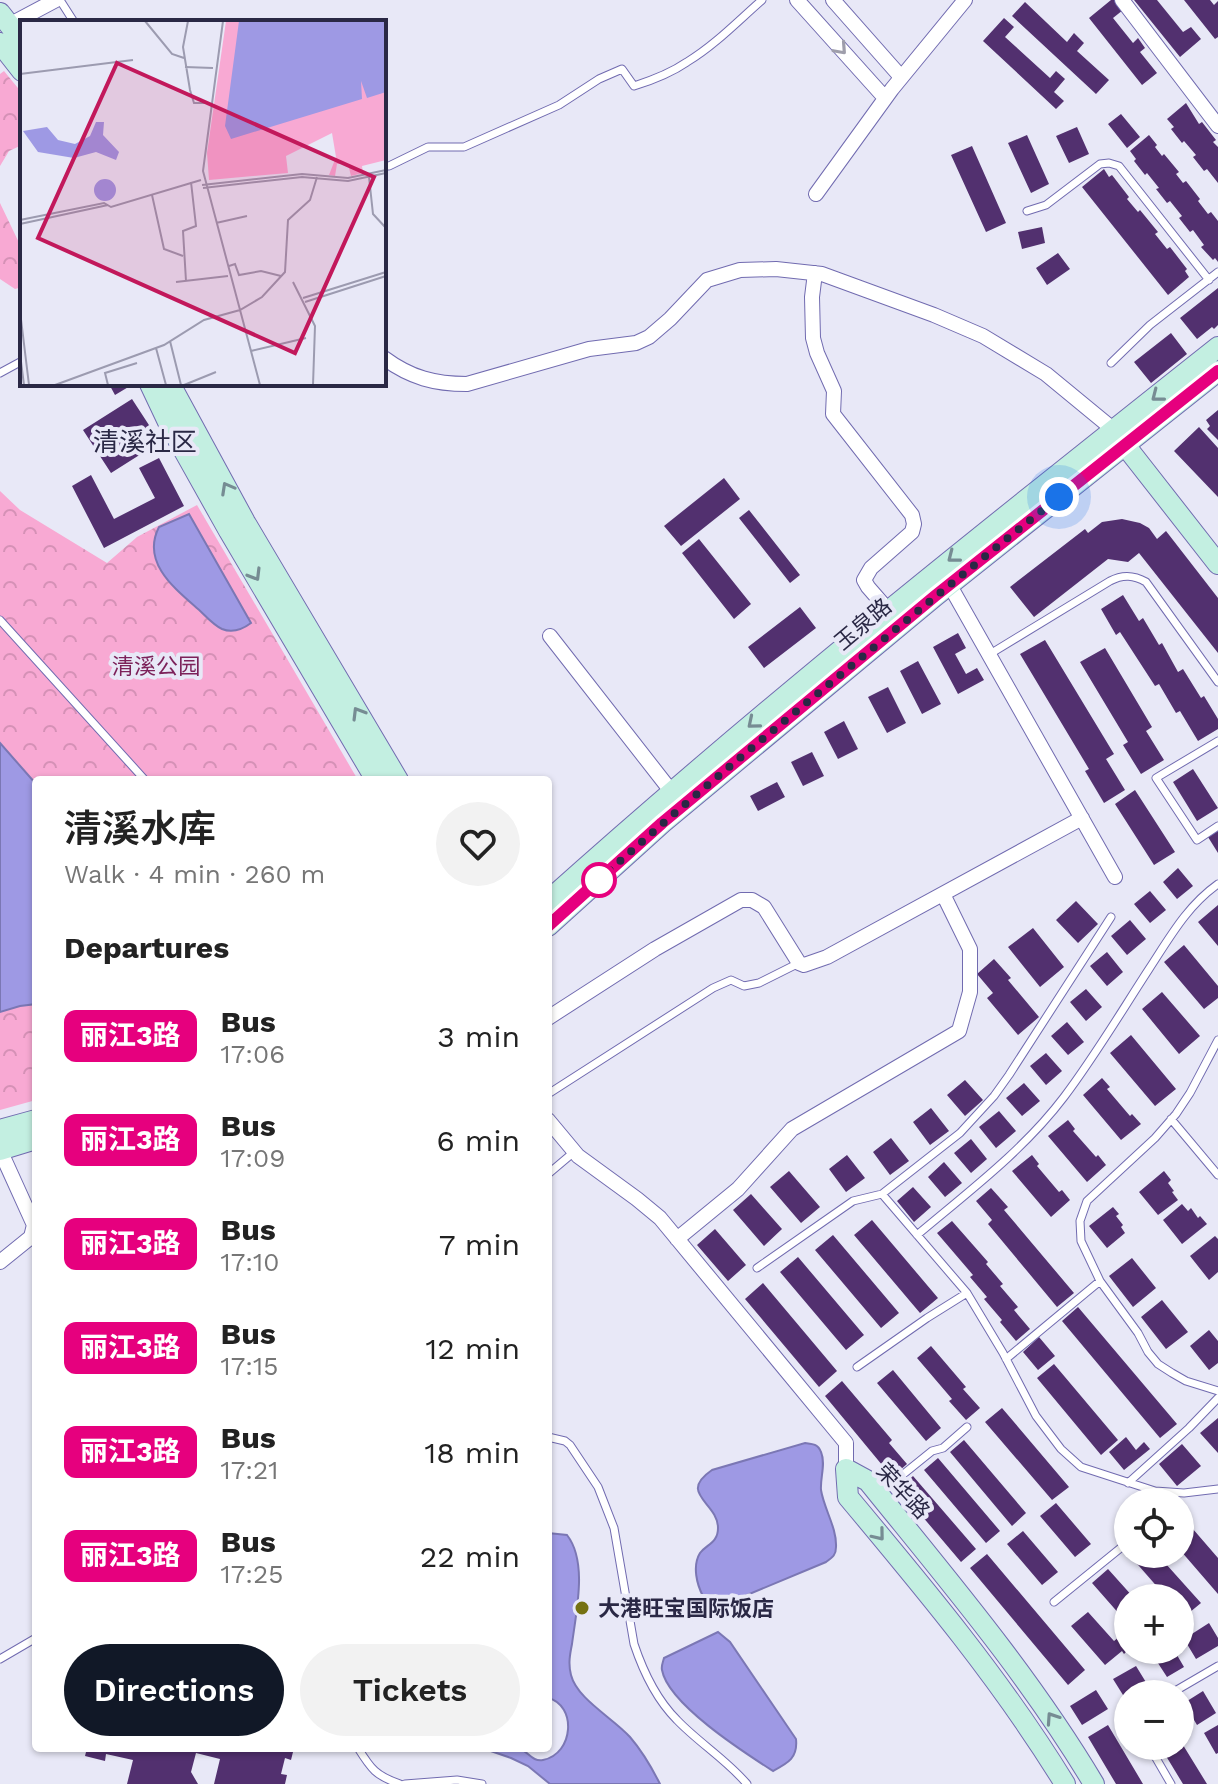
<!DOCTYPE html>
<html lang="en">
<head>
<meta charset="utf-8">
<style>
	body { margin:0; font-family:"Work Sans","Noto Sans SC",sans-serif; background:#f2f2f2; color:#222; height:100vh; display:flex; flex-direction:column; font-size:30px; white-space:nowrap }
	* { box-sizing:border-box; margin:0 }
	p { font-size:26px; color:#767676 }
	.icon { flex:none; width:44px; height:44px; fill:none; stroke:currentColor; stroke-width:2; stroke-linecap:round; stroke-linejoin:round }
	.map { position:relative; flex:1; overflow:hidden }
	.drawer { position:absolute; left:32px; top:776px; width:520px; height:976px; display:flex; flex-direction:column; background:#fff; border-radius:8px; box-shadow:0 2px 6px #0004 }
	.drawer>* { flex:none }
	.badge { padding:0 16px; border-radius:12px; font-size:28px; line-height:52px }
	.fabs { position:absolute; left:1114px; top:1488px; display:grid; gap:16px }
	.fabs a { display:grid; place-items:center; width:80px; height:80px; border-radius:50%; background:#fff; box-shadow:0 2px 6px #0004; font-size:40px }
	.you { position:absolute; width:40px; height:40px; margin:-20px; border:6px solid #fff; border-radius:50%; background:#1a73e8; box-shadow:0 0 0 12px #1a73e833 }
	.map>.badge { position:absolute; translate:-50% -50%; box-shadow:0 0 0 4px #fff }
	h2 { padding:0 32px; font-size:30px; line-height:72px }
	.round { display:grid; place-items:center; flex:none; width:84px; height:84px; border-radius:42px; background:#f2f2f2 }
	.head { display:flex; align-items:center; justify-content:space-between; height:136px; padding:0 32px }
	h1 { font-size:38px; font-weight:600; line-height:60px }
	.cta { display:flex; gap:16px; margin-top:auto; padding:16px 32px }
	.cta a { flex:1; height:92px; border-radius:48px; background:#111827; color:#fff; font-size:32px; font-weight:600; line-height:92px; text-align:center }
	.cta a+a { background:#f2f2f2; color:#222 }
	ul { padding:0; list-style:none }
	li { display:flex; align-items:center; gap:24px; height:104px; padding:0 32px }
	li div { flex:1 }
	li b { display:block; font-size:30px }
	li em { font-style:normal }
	li .badge { min-width:88px; font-weight:700; text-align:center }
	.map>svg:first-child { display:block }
	.forest { fill:url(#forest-crowns) }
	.water { fill:#9e99e4; stroke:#7b77b4; stroke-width:2 }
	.building { fill:#52306f }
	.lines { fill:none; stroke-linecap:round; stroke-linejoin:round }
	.lane-casing { stroke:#716bb0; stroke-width:9 }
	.street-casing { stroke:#716bb0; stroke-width:16 }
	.secondary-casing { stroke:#716bb0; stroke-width:22 }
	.lane { stroke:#fff; stroke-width:7 }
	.street { stroke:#fff; stroke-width:14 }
	.secondary { stroke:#c3efe1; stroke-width:20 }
	.oneway { stroke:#9f9eab }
	.oneway2 { stroke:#768c93 }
	.line-casing { stroke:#fff; stroke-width:18 }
	.line { stroke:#e6007e; stroke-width:12 }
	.walk { stroke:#2a2845; stroke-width:8; stroke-dasharray:0 14.4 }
	.stop-dot { fill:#fff; stroke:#e6007e; stroke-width:4 }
	.poi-dot { fill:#757112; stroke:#e8e8f7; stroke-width:3 }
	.labels { text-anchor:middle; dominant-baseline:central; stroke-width:8; stroke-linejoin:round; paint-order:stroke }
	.street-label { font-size:22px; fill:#2a2845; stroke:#e8e8f7 }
	.park-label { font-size:22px; fill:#7c215a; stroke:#e8e8f7 }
	.poi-label { font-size:22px; font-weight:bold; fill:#2a2845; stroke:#e8e8f7; text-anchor:start }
	.quarter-label { font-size:26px; fill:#2a2845; stroke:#e8e8f7 }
	.inset-road { fill:none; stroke:#9c9bb0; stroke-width:2 }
	.view { fill:#c2185b; fill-opacity:0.15; stroke:#c2185b; stroke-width:4 }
	.inset-edge { fill:none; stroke:#2a2845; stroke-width:4 }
</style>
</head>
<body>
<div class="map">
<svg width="1218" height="1784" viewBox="0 0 1218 1784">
	<defs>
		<pattern id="forest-crowns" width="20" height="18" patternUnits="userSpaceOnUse" patternTransform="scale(2)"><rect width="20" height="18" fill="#f8a9d3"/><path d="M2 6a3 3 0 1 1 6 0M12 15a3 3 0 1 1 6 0" fill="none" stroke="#d591b6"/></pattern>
	</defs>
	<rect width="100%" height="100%" fill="#e8e8f7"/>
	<!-- forest -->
	<path class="forest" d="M4 71 22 93V145L9 151 0 166V74Z
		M0 203 22 249V287L15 289 0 279Z
		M0 491 20 510 107 563 137 537 197 505 358 780H36V1100L0 1110Z"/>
	<!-- water -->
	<path class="water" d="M189 514 251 623C243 629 232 633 222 629 213 625 205 615 198 609 174 588 141 562 159 527Z
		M0 743 36 784V1004L20 1006 0 1012Z
		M805 1443C813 1444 818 1444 821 1452 826 1464 820 1478 821 1490 824 1509 837 1528 836 1547 836 1555 833 1557 826 1562L728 1603 717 1602 703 1596C697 1585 692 1566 700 1553 707 1544 718 1543 718 1528 718 1502 677 1494 712 1470Z
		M548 1533 567 1535C588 1562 576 1612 572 1644 570 1654 568 1664 571 1675 577 1699 613 1718 630 1737 642 1751 652 1768 660 1784H550L528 1766 511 1758 482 1748C493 1748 511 1745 521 1749 529 1753 533 1762 543 1760 574 1754 577 1705 548 1698Z
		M718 1632 730 1642 796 1739C798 1758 788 1763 773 1771 745 1753 668 1704 662 1670 661 1666 663 1662 664 1658Z"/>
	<!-- building -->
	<path class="building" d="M1111 0H1115L1123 10 1113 18 1133 43 1138 38 1145 48 1140 52 1157 73 1142 85 1089 18Z
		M1134 0H1157L1183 32 1191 27 1201 39 1180 57Z
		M1184 0H1210L1214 5 1218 1V37L1215 39Z
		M1025 2 1067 42 1074 33 1084 43 1077 51 1109 80 1096 94 1012 16Z
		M1004 18 1014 27 1005 37 1050 78 1056 71 1065 79 1054 92 1064 101 1056 109 983 41Z
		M1186 103 1199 124 1202 122 1216 140 1213 142 1218 147V183L1207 169 1204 171 1193 157 1196 155 1184 141 1182 143 1171 129 1174 127 1167 119Z
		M1121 114 1140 137 1127 148 1108 124Z
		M1077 127 1089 154 1069 163 1056 136Z
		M1027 135 1049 184 1031 193 1008 143Z
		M1149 135 1157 145 1155 147 1162 156 1164 154 1179 172 1176 174 1183 183 1186 181 1200 199 1198 201 1208 214 1211 212 1218 221V262L1215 258 1213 260 1201 247 1204 245 1193 230 1190 232 1179 218 1182 216 1170 201 1167 203 1156 189 1159 188 1147 173 1145 175 1134 161 1136 159 1130 151Z
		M972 146 1006 223 986 232 951 155Z
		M1104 169 1109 177 1112 175 1129 197 1127 199 1138 212 1140 210 1158 232 1155 234 1167 249 1170 247 1187 269 1185 271 1189 277 1168 295 1082 187Z
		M1042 227 1045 243 1022 249 1018 232Z
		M1058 253 1070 269 1047 285 1036 268Z
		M1218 288V325L1214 329 1212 327 1197 339 1180 318Z
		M1171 333 1187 354 1151 383 1134 362Z
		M109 384H129L130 386 115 395Z
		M132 399 160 442 111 473 83 430Z
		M1218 410V440L1207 429 1210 426 1206 420Z
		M1199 427 1218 448V497L1174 451Z
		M159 458 184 506 104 548 72 486 91 475 114 519 155 498 139 468Z
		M724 478 740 499 681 546 664 526Z
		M749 510 800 575 790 583 739 518Z
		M1122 519 1140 523 1149 528 1157 539 1166 531 1218 598V653L1139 553 1128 562 1108 559 1034 617 1010 587 1085 529 1088 533 1102 522Z
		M699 539 751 604 734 619 682 553Z
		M1123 595 1139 621 1143 618 1159 645 1162 643 1178 672 1183 669 1201 698 1204 696 1218 719V729L1198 741 1180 711 1176 713 1159 684 1155 686 1120 632 1116 635 1101 609Z
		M800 607 816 628 764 668 748 647Z
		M958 633 966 648 955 654 966 674 977 668 984 680 958 694 933 647Z
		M1045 640 1114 754 1106 759 1125 790 1104 803 1085 771 1089 769 1020 654Z
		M1105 648 1152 727 1146 731 1164 760 1141 774 1123 745 1128 742 1080 662Z
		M918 661 941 704 922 714 900 671Z
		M888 687 906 723 887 733 868 697Z
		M844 721 858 749 838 759 824 732Z
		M812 752 824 776 803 786 791 762Z
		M1193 769 1218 808 1197 821 1173 782Z
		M777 782 785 797 758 811 750 796Z
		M1135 790 1175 852 1154 865 1115 804Z
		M1218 831V853L1208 837Z
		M1178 868 1193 886 1177 899 1163 882Z
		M1150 891 1166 910 1150 923 1134 904Z
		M1076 901 1098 924 1078 943 1056 920Z
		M1218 905V946L1198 922Z
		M1130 920 1146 939 1127 955 1111 936Z
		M1033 928 1064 967 1040 987 1008 947Z
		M1184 945 1218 986V998L1204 1009 1164 962Z
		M1107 952 1123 972 1107 986 1090 966Z
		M994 959 1011 978 1008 980 1039 1017 1018 1035 987 998 993 993 977 974Z
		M1086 989 1102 1007 1086 1021 1070 1002Z
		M1162 992 1200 1036 1179 1054 1142 1009Z
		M1067 1022 1084 1042 1068 1055 1051 1036Z
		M1131 1035 1176 1089 1155 1106 1110 1053Z
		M1046 1053 1062 1071 1046 1085 1030 1066Z
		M1102 1078 1110 1087 1107 1089 1130 1116 1132 1114 1141 1124 1121 1140 1083 1095Z
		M965 1080 983 1100 965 1116 947 1095Z
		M1024 1083 1040 1101 1022 1116 1006 1098Z
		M931 1108 949 1131 930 1145 913 1122Z
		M999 1111 1016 1131 996 1148 979 1127Z
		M1068 1120 1075 1129 1073 1131 1096 1157 1098 1155 1106 1165 1087 1182 1048 1136Z
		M891 1138 909 1161 890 1175 873 1152Z
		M971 1139 987 1159 971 1173 954 1153Z
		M847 1155 865 1178 846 1192 829 1169Z
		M1032 1155 1039 1164 1037 1166 1059 1192 1062 1190 1070 1200 1051 1217 1012 1171Z
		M944 1162 962 1183 945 1197 928 1177Z
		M789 1171 820 1207 801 1223 770 1187Z
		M1164 1171 1171 1180 1168 1183 1174 1191 1172 1192 1178 1200 1158 1215 1139 1192Z
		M913 1187 931 1207 914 1222 897 1201Z
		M991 1188 1008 1207 1004 1210 1074 1293 1057 1307 988 1224 992 1220 976 1201Z
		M751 1194 782 1229 764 1246 733 1210Z
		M1182 1204 1188 1211 1191 1208 1198 1218 1200 1216 1207 1224 1182 1244 1163 1220Z
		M1113 1207 1119 1214 1116 1216 1123 1225 1121 1227 1125 1233 1107 1248 1089 1226Z
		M872 1220 938 1298 920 1313 854 1235Z
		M952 1221 988 1262 986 1264 1003 1284 1000 1286 1018 1307 1014 1310 1030 1329 1016 1341 1000 1322 1002 1320 984 1299 987 1297 970 1277 973 1275 937 1233Z
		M715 1229 746 1265 728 1281 697 1245Z
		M833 1235 899 1313 881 1328 815 1250Z
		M1215 1236 1218 1239V1272L1209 1280 1190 1256Z
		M798 1257 864 1335 846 1350 780 1272Z
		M1132 1258 1156 1288 1133 1307 1109 1276Z
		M763 1283 837 1371 819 1387 745 1299Z
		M1162 1300 1188 1332 1166 1349 1141 1317Z
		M1078 1307 1177 1424 1160 1438 1062 1321Z
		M1209 1330 1218 1341V1363L1209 1370 1190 1346Z
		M1039 1337 1055 1356 1038 1370 1023 1352Z
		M931 1346 966 1387 963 1389 980 1408 966 1420 949 1401 952 1399 917 1358Z
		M1054 1364 1118 1440 1101 1455 1037 1378Z
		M893 1370 941 1428 926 1441 877 1383Z
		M842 1381 892 1440 889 1443 907 1464 892 1477 825 1396Z
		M1002 1408 1069 1487 1052 1500 985 1422Z
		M1218 1418V1453L1200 1433Z
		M1126 1437 1136 1450 1144 1442 1150 1449 1124 1470 1109 1452Z
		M964 1440 1026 1513 1012 1526 950 1452Z
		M1182 1444 1201 1466 1177 1486 1159 1464Z
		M938 1458 1000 1531 986 1543 924 1470Z
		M913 1476 976 1549 961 1562 899 1489Z
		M1056 1503 1091 1544 1075 1557 1040 1516Z
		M1186 1521 1218 1558V1594L1180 1550V1526Z
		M1023 1531 1058 1572 1042 1585 1007 1544Z
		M987 1554 1085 1670 1068 1685 970 1568Z
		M1136 1554H1157L1201 1603 1184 1617 1180 1612V1598H1167L1132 1558Z
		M1108 1569 1134 1598H1128V1624L1092 1583Z
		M1088 1612 1114 1641 1126 1631 1128 1633V1650L1124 1654 1122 1651 1105 1665 1071 1626Z
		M1209 1623 1218 1638V1646L1196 1659 1184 1639Z
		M1165 1650H1174L1184 1667 1167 1677 1154 1657Z
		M1136 1666 1152 1692 1149 1694H1128V1703L1113 1679Z
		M1096 1690 1108 1709 1082 1725 1070 1706Z
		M1203 1691 1216 1713 1197 1725 1184 1703Z
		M1108 1725 1143 1784H1116L1088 1737Z
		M1218 1725V1753L1216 1754 1204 1733Z
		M1183 1745 1207 1784H1183L1166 1756Z
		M87 1748H294L291 1760 285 1758 281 1774 287 1775 285 1784H214L220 1759 196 1753 191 1772 198 1784H127L133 1760 106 1754 105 1761 85 1756Z"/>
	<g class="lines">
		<!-- lane casing -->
		<g class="lane-casing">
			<path id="lane" d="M60 0 74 22
				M384 166H389L428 147H464L559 105 599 79 622 69 634 86C653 80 671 73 687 62 715 45 738 21 762 0
				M1027 211 1046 205 1100 164 1109 163 1119 166 1209 280
				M1111 363 1150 325 1218 272
				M0 373 22 361
				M0 620 145 780
				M990 654 1110 581C1123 574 1134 575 1146 582L1218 682
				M1218 741 1156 778 1197 840 1218 826
				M1218 1040 1190 1093 1176 1114 1155 1138 1087 1201 1080 1221 1081 1241 1100 1281 1138 1333 1148 1352 1158 1364 1172 1373 1186 1381 1218 1391
				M548 1094 713 988 731 980 744 986 759 983 799 963
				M1171 1119 1218 1175
				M548 1174 574 1152
				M882 1194 967 1293 1003 1353 1036 1416 1061 1449 1081 1467 1155 1491 1184 1493 1218 1489
				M917 1235C968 1192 1024 1150 1064 1097 1095 1056 1121 1012 1149 969 1170 937 1187 906 1218 884
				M757 1268 853 1201 882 1194 960 1133 994 1096 1009 1075 1111 917
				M1006 1359 1100 1281
				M857 1367 927 1318 967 1293
				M548 1437 565 1441 570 1445 598 1487 614 1528 634 1644C643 1671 656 1699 677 1720 699 1743 727 1760 747 1784
				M1128 1483 1189 1428 1218 1398
				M880 1493 932 1451 943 1448 967 1427
				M1054 1602 1128 1542
				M0 1659 36 1638
				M1170 1694 1218 1666
				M1149 1746 1171 1784
				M358 1748C371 1769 376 1776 400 1784
				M405 1784 457 1780 482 1784"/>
		</g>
		<!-- street casing -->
		<g class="street-casing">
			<path id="street" d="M797 0 885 98
				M833 0 901 77
				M1122 0 1218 126
				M9 25 56 0
				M816 194 892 89 965 0
				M815 273 812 297 813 338 817 353 834 391 833 414 912 515 914 524 912 532 871 568 864 580 868 587 888 610
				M384 358C411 378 435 384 467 384L589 349 636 343 649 337 670 319 707 280 740 270 776 269 822 274 934 315 983 336 1046 374 1114 430
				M949 584 1115 877
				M550 636 671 791
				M548 1018 655 949 741 900H752L764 907 799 963 804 965 827 957 1082 818
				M548 1120 578 1156 637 1199 660 1218 846 1443V1469
				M0 1150 34 1225 31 1237 0 1262
				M677 1239 738 1189 792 1129 959 1031 970 992V949L943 894"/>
		</g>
		<!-- secondary casing -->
		<g class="secondary-casing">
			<path id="secondary" d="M0 13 22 41
				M0 43 22 71
				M150 384 168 422 229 531 376 780
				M170 384 245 522 398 780
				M1117 435 1218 564
				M548 901C764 707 991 527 1218 347
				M548 926 662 823 935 596 1218 371
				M0 1130 36 1120
				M0 1150 36 1139
				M846 1469 868 1481C947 1579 1029 1675 1094 1784
				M846 1469 848 1497C925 1589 1002 1681 1065 1784"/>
		</g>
		<!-- lane -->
		<use href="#lane" class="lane"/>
		<!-- street -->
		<use href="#street" class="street"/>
		<!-- secondary -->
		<use href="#secondary" class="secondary"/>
	</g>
	<!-- one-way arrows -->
	<defs><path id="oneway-chevron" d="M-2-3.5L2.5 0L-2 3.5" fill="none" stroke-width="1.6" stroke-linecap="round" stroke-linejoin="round" transform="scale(2)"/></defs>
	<use class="oneway" href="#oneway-chevron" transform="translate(841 49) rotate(48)"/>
	<g class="oneway2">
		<use href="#oneway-chevron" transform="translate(1157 396) rotate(142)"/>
		<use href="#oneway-chevron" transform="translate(227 488) rotate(-119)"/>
		<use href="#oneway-chevron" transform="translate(953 557) rotate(142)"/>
		<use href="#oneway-chevron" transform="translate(255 575) rotate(59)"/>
		<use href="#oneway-chevron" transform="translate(358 713) rotate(-121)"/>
		<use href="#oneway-chevron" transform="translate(753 723) rotate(140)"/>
		<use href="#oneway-chevron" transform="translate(879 1535) rotate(51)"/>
		<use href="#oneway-chevron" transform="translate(1052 1718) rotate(-124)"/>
	</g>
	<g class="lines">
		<!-- line casing -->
		<g class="line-casing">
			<path id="line" d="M548 926 662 823 935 596 1218 371"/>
		</g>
		<!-- line -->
		<use href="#line" class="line"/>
		<!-- walk -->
		<path class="walk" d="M599 880C664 821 731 765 799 709 885 638 971 567 1059 497"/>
	</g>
	<!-- markers -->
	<circle class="stop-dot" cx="599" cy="880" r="16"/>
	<circle class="poi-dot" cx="582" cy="1608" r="8"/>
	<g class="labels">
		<!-- street labels -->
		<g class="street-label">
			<text transform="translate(863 624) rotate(-40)">玉泉路</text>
			<text transform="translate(903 1491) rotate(47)">荣华路</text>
		</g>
		<!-- park labels -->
		<g class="park-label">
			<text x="156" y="666">清溪公园</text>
		</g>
		<!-- poi labels -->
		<g class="poi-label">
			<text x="598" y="1608">大港旺宝国际饭店</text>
		</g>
		<!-- quarter labels -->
		<g class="quarter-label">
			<text x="145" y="442">清溪社区</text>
		</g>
	</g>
	<!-- overview -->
	<g transform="translate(20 20)">
		<rect width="366" height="366" fill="#e8e8f7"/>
		<path d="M206 1H366V140L342 146 343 153 331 156 328 144H317L315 156 309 155 316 137 312 113 266 136 268 153 189 160 187 133Z" fill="#f8a9d3"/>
		<path d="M219 1H366V72L347 78 341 61 342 79 211 119 205 106ZM76 102H84L83 115 99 132 96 140 76 132 54 138 18 132 3 111 27 107 38 120 55 124 70 116ZM74 170a11 11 0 1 1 22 0a11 11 0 1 1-22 0Z" fill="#9e99e4"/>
		<path class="inset-road" d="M125 1 152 34 164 38M168 1 163 27 170 70 174 83H188M203 1 183 151 240 365M165 47 193 48M0 54 113 40M349 157 353 194 366 208M182 165 282 154 328 158 366 150M183 168 282 157 328 161 366 153M132 175 144 229 163 236M0 200 84 183 91 187 181 160M196 203 227 196M0 204 88 185M209 246 215 244 219 255 241 251 261 256M166 261 163 211 176 206 171 162M156 262 208 256M273 262 295 306 293 365M283 278 366 252M285 282 366 256M0 291 9 365M150 321 161 365M136 328 146 365M231 331 286 318M0 334 4 365M35 365 144 325 184 300 220 290 242 277 265 252 268 200 290 180 297 157M88 365 85 353 117 343M164 365 196 352"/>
		<path class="view" d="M97 43 354 157 275 333 18 218Z"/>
		<rect width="366" height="366" class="inset-edge"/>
	</g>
</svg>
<div class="fabs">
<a><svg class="icon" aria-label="locate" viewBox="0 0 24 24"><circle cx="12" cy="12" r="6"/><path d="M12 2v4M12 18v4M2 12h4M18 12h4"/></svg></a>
<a>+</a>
<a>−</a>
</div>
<div class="you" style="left:1059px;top:497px"></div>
<section class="drawer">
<div class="head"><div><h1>清溪水库</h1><p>Walk · 4 min · 260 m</p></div><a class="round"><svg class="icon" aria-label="heart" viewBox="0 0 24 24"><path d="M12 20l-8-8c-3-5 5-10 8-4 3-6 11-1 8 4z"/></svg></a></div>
<h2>Departures</h2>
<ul>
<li><span class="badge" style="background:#e6007e;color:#fff">丽江3路</span><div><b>Bus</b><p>17:06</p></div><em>3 min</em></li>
<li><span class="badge" style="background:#e6007e;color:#fff">丽江3路</span><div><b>Bus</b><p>17:09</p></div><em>6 min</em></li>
<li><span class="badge" style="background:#e6007e;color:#fff">丽江3路</span><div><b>Bus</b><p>17:10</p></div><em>7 min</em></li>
<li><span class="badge" style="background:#e6007e;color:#fff">丽江3路</span><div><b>Bus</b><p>17:15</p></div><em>12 min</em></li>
<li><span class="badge" style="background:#e6007e;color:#fff">丽江3路</span><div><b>Bus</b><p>17:21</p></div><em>18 min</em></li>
<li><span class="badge" style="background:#e6007e;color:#fff">丽江3路</span><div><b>Bus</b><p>17:25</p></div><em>22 min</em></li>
</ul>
<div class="cta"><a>Directions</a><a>Tickets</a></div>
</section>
</div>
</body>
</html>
